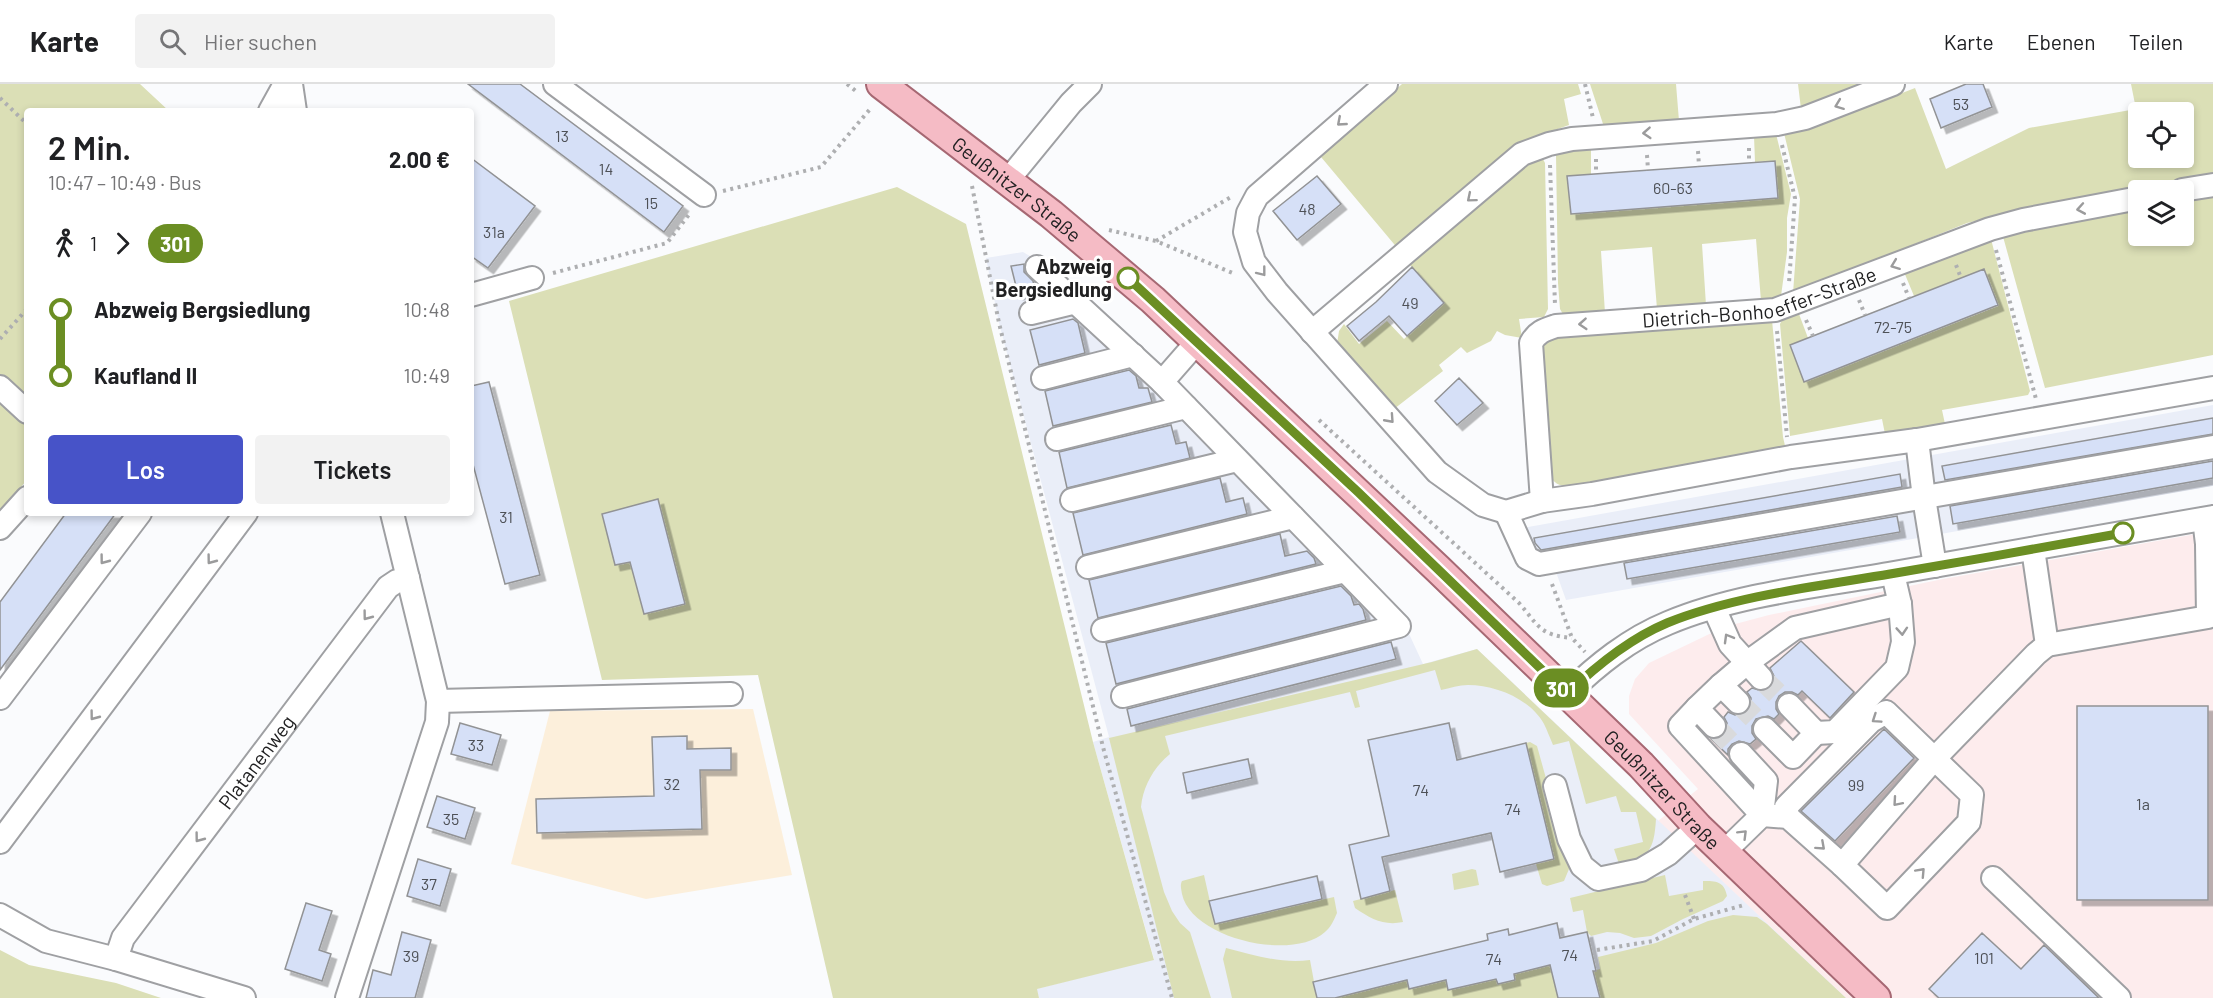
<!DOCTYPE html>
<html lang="de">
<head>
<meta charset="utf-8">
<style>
	body { margin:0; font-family:Barlow,sans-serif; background:#f2f2f2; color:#202124; height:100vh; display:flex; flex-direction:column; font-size:22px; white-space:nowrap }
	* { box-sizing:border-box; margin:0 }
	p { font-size:20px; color:#757577 }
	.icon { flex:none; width:33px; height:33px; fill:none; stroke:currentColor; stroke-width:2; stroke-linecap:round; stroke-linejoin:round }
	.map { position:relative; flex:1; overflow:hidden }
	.sheet { position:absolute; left:24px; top:24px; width:450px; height:408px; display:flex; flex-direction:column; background:#fff; border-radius:6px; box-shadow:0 3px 9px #0003 }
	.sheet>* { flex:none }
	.badge { padding:0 12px; border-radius:20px; font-size:21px; line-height:39px }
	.controls { position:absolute; left:2128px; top:18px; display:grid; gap:12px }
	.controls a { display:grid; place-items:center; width:66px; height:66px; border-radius:6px; background:#fff; box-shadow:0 3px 9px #0003; font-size:30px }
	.map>.badge { position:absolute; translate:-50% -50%; box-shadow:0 0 0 3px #fff }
	.legs { display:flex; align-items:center; gap:9px; height:66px; padding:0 24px; font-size:20px }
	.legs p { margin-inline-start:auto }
	.overview { display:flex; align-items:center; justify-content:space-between; height:102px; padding:0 24px }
	h1 { font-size:33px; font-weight:600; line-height:45px }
	.primary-button { display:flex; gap:12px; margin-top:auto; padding:12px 24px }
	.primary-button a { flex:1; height:69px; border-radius:6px; background:#4753c8; color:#fff; font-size:24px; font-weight:600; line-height:69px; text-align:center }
	.primary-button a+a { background:#f2f2f2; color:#202124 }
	ul { padding:0 24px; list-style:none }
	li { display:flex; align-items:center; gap:21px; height:66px; font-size:22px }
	li i { display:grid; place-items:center; width:9px; height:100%; margin:0 8px; background:currentColor }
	li i::after { content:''; width:15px; height:15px; margin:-8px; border:4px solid; border-radius:50%; background:#fff }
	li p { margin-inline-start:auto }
	li:first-child i { background:linear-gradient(#0000 50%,currentColor 0) }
	li:last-child i { background:linear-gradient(currentColor 50%,#0000 0) }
	header { display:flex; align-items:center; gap:36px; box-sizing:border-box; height:84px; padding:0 30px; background:#fff; border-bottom:2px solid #e0e0e0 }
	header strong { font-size:28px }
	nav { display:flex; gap:33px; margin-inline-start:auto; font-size:21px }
	.search { width:420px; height:54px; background:#f2f2f2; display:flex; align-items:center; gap:15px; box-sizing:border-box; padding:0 21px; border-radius:6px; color:#757577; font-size:22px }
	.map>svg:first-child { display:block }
	.commercial { fill:#fdeced }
	.built { fill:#eaeef8 }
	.education { fill:#fcefdb }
	.green { fill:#dbdfb6; fill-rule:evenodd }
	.building { fill:#d6e0f7; stroke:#929395; stroke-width:1.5; filter:url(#shadow) }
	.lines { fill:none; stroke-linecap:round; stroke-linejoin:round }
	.minor-tunnel { stroke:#d9dadc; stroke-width:22; stroke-dasharray:22 11; stroke-linecap:butt }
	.minor-casing { stroke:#9fa0a3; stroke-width:26 }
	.major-casing { stroke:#a66873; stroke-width:32 }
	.path { stroke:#aeafb1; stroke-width:4; stroke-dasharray:3 4.5; stroke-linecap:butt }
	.minor { stroke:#fff; stroke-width:22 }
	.major { stroke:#f5bbc5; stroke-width:28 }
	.oneway { stroke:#9b9b9c }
	.line-1-casing { stroke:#fff; stroke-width:14 }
	.line-1 { stroke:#6b8e23; stroke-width:9 }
	.stop-1-dot { fill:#fff; stroke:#6b8e23; stroke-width:3 }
	.labels { text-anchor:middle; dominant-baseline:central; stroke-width:6; stroke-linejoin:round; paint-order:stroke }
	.number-label { font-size:16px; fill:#4e5157 }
	.street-label { font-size:20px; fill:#212122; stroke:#fff }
	.stop-label { font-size:20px; font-weight:bold; fill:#212122; stroke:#fff; text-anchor:end }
</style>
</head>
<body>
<header>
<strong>Karte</strong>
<div class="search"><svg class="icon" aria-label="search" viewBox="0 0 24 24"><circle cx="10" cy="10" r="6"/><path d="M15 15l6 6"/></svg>Hier suchen</div>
<nav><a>Karte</a><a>Ebenen</a><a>Teilen</a></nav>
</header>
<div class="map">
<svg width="2213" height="914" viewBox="0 0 2213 914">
	<defs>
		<filter id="shadow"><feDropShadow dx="5.5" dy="5.5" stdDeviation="0" flood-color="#0004"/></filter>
	</defs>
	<rect width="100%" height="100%" fill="#fafbfd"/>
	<!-- commercial -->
	<path class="commercial" d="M2213 447V914H1846L1658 737 1698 705 1629 630V612L1635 595 1649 579 1724 543 1769 531 1943 495Z"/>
	<!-- built -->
	<path class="built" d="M1023 168 1040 178 1404 539 1423 580 1477 565 1846 914H1039L1036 905 1154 875 1093 658 1109 653 999 239 986 174Z
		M2213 321V402L1566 516 1556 488 1531 467 1522 444Z"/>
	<!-- education -->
	<path class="education" d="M753 625 792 791 646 815 511 780 550 627Z"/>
	<!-- green -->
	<path class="green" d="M0 0H140L169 27H27V396L0 427Z
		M1402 0H1578L1581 10 1564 15 1569 41 1518 59 1399 166 1321 73Z
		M1590 0H1676L1679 37 1604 43Z
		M1798 0H1864L1801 25Z
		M2131 0H2213V90L2013 128 1967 139 1793 209 1800 115 1784 49 1851 29 1915 4 1946 85 2029 44 2136 25ZM2139 28H2184V74H2139Z
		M1776 50 1791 110 1787 134V168L1781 212 1761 217 1756 155 1702 160 1706 221 1657 225 1652 163 1601 167 1605 229 1564 232 1560 225 1558 199 1556 71 1561 67 1591 64V90L1567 92 1571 130 1778 114 1775 77 1755 78 1754 52Z
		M1541 71 1545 79 1548 225 1544 233 1519 235 1522 254 1505 251 1497 247 1491 257 1467 269 1461 263 1439 281 1443 287 1394 325 1337 260 1339 247 1344 240 1359 260 1387 237 1404 255 1444 219 1410 181 1522 81Z
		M897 103 966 140 1093 658 1154 876 1037 905 1039 914H833L758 591 602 596 509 217Z
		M2213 113V271L2045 304 2002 149 2139 126V152H2184V118Z
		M1991 155 2030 307 2028 311 1942 326 1945 340 1885 350 1882 335 1790 352 1780 240 1782 236 1799 230 1808 254 1790 261 1805 298 1998 222 1984 185 1914 212 1904 188Z
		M1772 236 1783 353 1786 366 1584 401C1566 402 1557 406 1547 388L1540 267 1544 258 1553 254Z
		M1477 565 1656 735C1654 767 1649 773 1620 783L1614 765 1643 758 1636 728H1621L1616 712 1586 720 1569 657 1553 661C1550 654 1547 646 1544 640 1530 615 1496 601 1468 601 1459 601 1450 604 1441 606L1435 586 1356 607 1360 623 1355 624 1350 608 1165 652 1170 670C1154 683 1143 702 1141 723L1164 808 1172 827 1180 839 1190 848 1211 914H1174L1109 654 1432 578Z
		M1530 658 1537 662 1569 777V785L1564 797 1547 802 1542 800 1536 780 1554 775 1526 659Z
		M1472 785 1476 786 1479 801 1454 806 1452 790Z
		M1204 791 1215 840 1334 813 1337 829C1334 836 1331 843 1325 848 1292 878 1191 854 1182 810 1181 804 1180 801 1182 797Z
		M1665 791 1669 812 1703 806V797C1716 797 1724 797 1727 812L1723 817 1683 835 1651 852 1634 854 1620 849 1607 848 1591 852 1587 848 1583 826 1573 828 1570 814Z
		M1395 806 1403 838C1384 842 1371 835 1355 824L1353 817Z
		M1733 831 1757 833 1767 840 1846 914H1600L1593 887 1600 885 1598 873 1656 859 1708 837Z
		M1226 864C1254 871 1281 880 1310 876L1317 914H1232L1223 875Z
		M0 866 29 881 116 899 161 914H0Z
		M1550 881 1558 914H1335L1407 896 1409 905 1446 896 1448 906 1496 895 1498 900 1515 896 1514 890Z"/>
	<!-- building -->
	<path class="building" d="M468 0H520L683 122 664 148Z
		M1966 0H1983L1992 23 1941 44 1930 15Z
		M471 74 535 122 488 184 471 172Z
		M1775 77 1778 114 1571 130 1567 92Z
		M1317 92 1341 120 1297 156 1273 127Z
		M1024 180V188L1033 197 1035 206 1018 210 1011 182Z
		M1412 183 1444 219 1407 252 1389 232 1359 257 1347 242 1376 218Z
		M1984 185 1998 221 1804 298 1790 261Z
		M1073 235 1078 239 1085 269 1039 281 1030 246Z
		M1129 286 1136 292 1139 304H1148L1152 318 1053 342 1045 307Z
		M1459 294 1483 319 1457 341 1435 317Z
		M489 298 540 491 505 500 471 373V302Z
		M2213 334V350L1945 396 1942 382Z
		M1171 341 1176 360 1186 358 1190 374 1067 404 1059 368Z
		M2213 377V394L1953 440 1950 422Z
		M1900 390 1902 403 1541 466 1535 459 1534 454Z
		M1220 394 1226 418 1243 414 1247 430 1083 471 1073 429Z
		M658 415 685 520 644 530 630 478 615 481 602 430Z
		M66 429H116L0 586V518Z
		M1897 432 1900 448 1627 495 1624 479Z
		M1280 450 1285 472 1307 467 1314 474 1316 480 1098 534 1089 496Z
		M1341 502 1351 512 1354 521 1359 520 1363 525 1366 536 1116 600 1106 559Z
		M1801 557 1854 608 1830 634 1802 607 1798 611 1792 608H1785L1779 612 1776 618V625L1779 630 1774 635 1768 632 1756 635 1752 642V649L1756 655 1750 660 1739 657 1732 660 1728 665V671L1711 655 1723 652 1727 646V639L1724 633 1728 628 1735 631 1747 628 1751 621V614L1747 608 1752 604 1763 607 1770 604 1774 592 1770 584Z
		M1391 558 1396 575 1131 642 1127 625Z
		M2077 622H2208V816H2077Z
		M460 639 501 651 492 681 451 670Z
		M1449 639 1457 676 1526 659 1554 775 1500 788 1491 749 1382 773 1390 807 1361 815 1349 761 1389 752 1368 656Z
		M1884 645 1914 674 1835 757 1801 727Z
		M687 652V665L731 664V686H700L702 745 537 749 536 715 654 712 652 653Z
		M1248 675 1252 694 1187 709 1183 689Z
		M437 712 475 724 465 755 427 743Z
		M418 775 451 785 440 822 407 812Z
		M1317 792 1322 815 1215 840 1209 817Z
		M306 819 332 827 319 866 331 870 322 897 285 885Z
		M1557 839 1560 854 1587 848 1596 887H1593L1600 914H1558L1550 881 1514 890 1515 896 1498 900 1496 895 1448 906 1446 896 1409 905 1407 896 1335 914H1317L1313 898 1488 856 1487 850 1508 845 1509 851Z
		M402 848 431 856 415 914H366L373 886 391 891Z
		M1982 849 2021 885 2044 861 2099 914H1939L1929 905Z"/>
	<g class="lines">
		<!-- minor-tunnel -->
		<path class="minor-tunnel" d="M1761 594 1789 621
			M1738 618 1765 645
			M1714 642 1741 670"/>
		<!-- minor casing -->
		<g class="minor-casing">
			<g id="minor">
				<path d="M291 0 295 27"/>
				<path d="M555 0 704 111"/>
				<path d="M1386 0 1257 112 1248 129 1245 148 1254 178 1277 208 1437 388 1483 421 1506 428 1542 417 1592 410 1791 373 1917 356 2213 304"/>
				<path d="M270 27 285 0"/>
				<path d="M1008 96 1071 19 1090 0"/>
				<path d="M2182 106 2213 101"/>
				<path d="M1037 183 1162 298 1399 542 1123 612"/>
				<path d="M471 211 532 194"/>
				<path d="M1031 229 1076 218"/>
				<path d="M1312 248 1522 70 1549 60 1572 55 1777 40 1805 34 1893 0"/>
				<path d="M1043 294 1133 271"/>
				<path d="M1162 298 1197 258"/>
				<path d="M0 303 27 328"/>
				<path d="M1057 355 1186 323"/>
				<path d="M1917 356 1924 414 1935 482"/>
				<path d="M1072 416 1237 376"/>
				<path id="s1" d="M1542 417 1531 259C1537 248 1544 246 1556 242L1775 226 1990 145 2023 136 2139 114"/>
				<path d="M1506 428 1527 474 1539 480 2213 363"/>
				<path d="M0 444 27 414"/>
				<path d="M1088 483 1293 433"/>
				<path d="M1714 524 1730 560 1761 594"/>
				<path d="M1103 546 1345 487"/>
				<path d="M2047 561 2208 533 2207 460 2204 435"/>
				<path d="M1721 601 1748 578 1795 544 1900 520"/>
				<path d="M1567 610C1597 581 1629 555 1668 539 1737 510 1820 502 1894 489 2001 471 2107 452 2213 433"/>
				<path d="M0 614 140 429"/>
				<path d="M438 617 731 610"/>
				<path d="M1697 624 1680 642 1762 731 1766 697 1741 670"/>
				<path d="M1714 642 1697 624 1721 601 1738 618"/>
				<path d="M1765 645 1793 673 1816 649 1789 621"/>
				<path d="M1816 649 1835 648 1897 584 1903 558 1900 520 1893 490"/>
				<path d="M1555 702 1569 755 1582 782 1598 795 1641 786 1668 770 1698 743"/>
				<path d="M1788 733 1786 723 1871 637 1886 628 1972 711 1969 738 1887 824 1842 781 1935 674 2036 570 2047 561 2033 465"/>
				<path d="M0 758 246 429"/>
				<path d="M1724 768 1762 731 1788 733 1842 781"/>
				<path d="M1993 794 2119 914"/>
				<path d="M0 831 46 857 116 875 244 914"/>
				<path id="s2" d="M116 875 123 854 388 503 397 497 408 494"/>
				<path d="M347 914 437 638 438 617 392 429"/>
			</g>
		</g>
		<!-- major casing -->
		<g class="major-casing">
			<g id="major">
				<path id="s3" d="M881 0 1051 130 1153 216 1438 485 1641 681 1698 743 1876 914"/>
			</g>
		</g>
		<!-- path -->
		<path class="path" d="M847 0 857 8
			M1585 0 1593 34
			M0 14 27 40
			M1782 61 1795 114 1789 199
			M1749 64V78
			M1698 67 1699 82
			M1647 71 1648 86
			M1596 75V89
			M1550 81 1555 221
			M972 102 999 239 1103 663 1172 914
			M723 107 821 83 871 24
			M1109 146 1156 157 1235 190
			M1156 157 1231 113
			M1996 166 2036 315
			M1956 181 1961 194
			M553 189 667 159 691 128
			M1903 199 1909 214
			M1859 216 1865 231
			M1806 236 1813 252
			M1777 247 1787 353
			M0 255 27 225
			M1319 336 1519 519C1539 542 1539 551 1572 554
			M1552 500 1572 554 1585 568
			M1685 811 1694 835
			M1597 866 1653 857 1694 835 1744 821"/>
		<!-- minor -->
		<use href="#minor" class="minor"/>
		<!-- major -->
		<use href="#major" class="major"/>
	</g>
	<!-- one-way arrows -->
	<defs><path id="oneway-chevron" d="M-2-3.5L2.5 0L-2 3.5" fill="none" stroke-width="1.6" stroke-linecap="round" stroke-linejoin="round" transform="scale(1.5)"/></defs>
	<g class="oneway">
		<use href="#oneway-chevron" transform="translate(1839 21) rotate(159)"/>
		<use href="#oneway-chevron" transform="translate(1341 38) rotate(139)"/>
		<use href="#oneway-chevron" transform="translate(1647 49) rotate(176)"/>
		<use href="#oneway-chevron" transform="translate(1471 114) rotate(140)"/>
		<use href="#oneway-chevron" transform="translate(2081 125) rotate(170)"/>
		<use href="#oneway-chevron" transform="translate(1895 181) rotate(159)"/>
		<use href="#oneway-chevron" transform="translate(1262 188) rotate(52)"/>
		<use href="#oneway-chevron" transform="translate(1583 240) rotate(176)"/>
		<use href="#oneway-chevron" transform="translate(1390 335) rotate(48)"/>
		<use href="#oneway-chevron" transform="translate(104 476) rotate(127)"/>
		<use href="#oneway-chevron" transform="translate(211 476) rotate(127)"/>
		<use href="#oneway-chevron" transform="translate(367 532) rotate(127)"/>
		<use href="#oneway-chevron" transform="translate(1902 547) rotate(86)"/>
		<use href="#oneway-chevron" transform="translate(1728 554) rotate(-120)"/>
		<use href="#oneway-chevron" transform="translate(94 632) rotate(127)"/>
		<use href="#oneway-chevron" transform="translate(1876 635) rotate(146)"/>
		<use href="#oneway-chevron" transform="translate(1897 718) rotate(131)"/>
		<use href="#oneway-chevron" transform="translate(1743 750) rotate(-45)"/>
		<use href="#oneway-chevron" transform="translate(199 754) rotate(127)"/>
		<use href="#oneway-chevron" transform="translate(1821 762) rotate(42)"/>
		<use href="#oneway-chevron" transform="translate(1921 788) rotate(-47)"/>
	</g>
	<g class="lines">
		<!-- line-1 casing -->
		<g class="line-1-casing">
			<path id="line-1" d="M1128 194 1358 408 1567 610C1597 581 1629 555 1667 539 1734 512 1819 502 1890 490 1968 477 2045 463 2123 449"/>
		</g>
		<!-- line-1 -->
		<use href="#line-1" class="line-1"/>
	</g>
	<!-- markers -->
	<g class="stop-1-dot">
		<circle cx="1128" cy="194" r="10"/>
		<circle cx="2123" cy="449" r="10"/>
	</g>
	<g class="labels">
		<!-- number labels -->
		<g class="number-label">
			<text x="1961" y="19">53</text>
			<text x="562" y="51">13</text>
			<text x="606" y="84">14</text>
			<text x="1673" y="103">60-63</text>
			<text x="651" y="118">15</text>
			<text x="1307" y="124">48</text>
			<text x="494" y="147">31a</text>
			<text x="1410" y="218">49</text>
			<text x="1893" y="242">72-75</text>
			<text x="506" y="432">31</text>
			<text x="476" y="660">33</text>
			<text x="672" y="699">32</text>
			<text x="1856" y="700">99</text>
			<text x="1421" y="705">74</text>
			<text x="2143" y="719">1a</text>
			<text x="1513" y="724">74</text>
			<text x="451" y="734">35</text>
			<text x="429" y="799">37</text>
			<text x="1570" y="870">74</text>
			<text x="411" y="871">39</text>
			<text x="1984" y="873">101</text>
			<text x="1494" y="874">74</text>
		</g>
		<!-- street labels -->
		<g class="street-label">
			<text stroke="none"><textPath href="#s3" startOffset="172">Geußnitzer Straße</textPath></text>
			<text stroke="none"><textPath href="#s1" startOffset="396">Dietrich-Bonhoeffer-Straße</textPath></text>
			<text stroke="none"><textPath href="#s2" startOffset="243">Platanenweg</textPath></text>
			<text stroke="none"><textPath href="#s3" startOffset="1054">Geußnitzer Straße</textPath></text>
		</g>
		<!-- stop labels -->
		<g class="stop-label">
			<text x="1112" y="182">Abzweig<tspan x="1112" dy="23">Bergsiedlung</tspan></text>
		</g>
	</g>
</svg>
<div class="controls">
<a><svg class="icon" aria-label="locate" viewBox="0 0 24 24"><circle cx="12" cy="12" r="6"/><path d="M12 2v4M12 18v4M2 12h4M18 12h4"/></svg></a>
<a><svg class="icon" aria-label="layers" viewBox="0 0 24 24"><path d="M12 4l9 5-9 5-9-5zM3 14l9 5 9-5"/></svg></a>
</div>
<b class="badge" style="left:1561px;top:604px;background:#6b8e23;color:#fff">301</b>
<section class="sheet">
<div class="overview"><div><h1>2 Min.</h1><p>10:47 – 10:49 · Bus</p></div><b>2.00 €</b></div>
<div class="legs"><svg class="icon" aria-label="walk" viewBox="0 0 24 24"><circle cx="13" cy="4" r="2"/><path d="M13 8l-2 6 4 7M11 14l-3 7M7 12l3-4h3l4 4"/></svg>1<svg class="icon" aria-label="forward" viewBox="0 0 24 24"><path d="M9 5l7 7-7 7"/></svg><b class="badge" style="background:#6b8e23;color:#fff">301</b></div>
<ul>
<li><i style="color:#6b8e23"></i><b>Abzweig Bergsiedlung</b><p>10:48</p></li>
<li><i style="color:#6b8e23"></i><b>Kaufland II</b><p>10:49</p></li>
</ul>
<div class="primary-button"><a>Los</a><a>Tickets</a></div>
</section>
</div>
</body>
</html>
